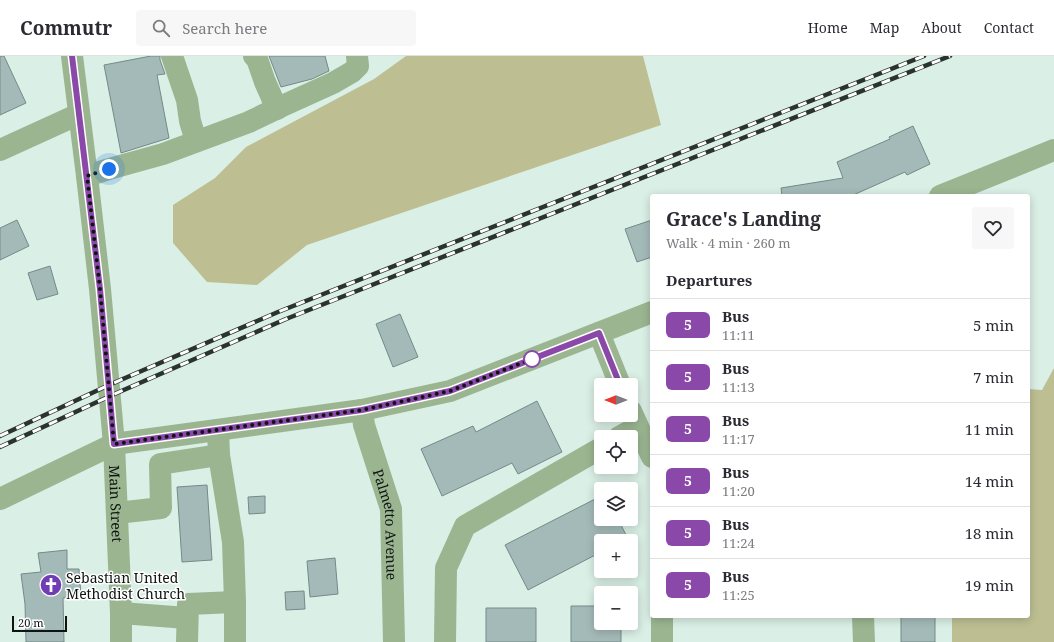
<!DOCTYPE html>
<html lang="en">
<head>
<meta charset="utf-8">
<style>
	body { margin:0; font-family:"Noto Serif",serif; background:#f7f7f7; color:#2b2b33; height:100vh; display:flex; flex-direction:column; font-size:15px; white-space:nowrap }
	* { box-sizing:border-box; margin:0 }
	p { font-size:13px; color:#7c7c81 }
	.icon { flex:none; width:22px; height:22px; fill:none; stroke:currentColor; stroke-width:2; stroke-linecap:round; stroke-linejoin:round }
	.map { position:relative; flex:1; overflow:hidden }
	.sheet { position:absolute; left:650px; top:138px; width:380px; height:424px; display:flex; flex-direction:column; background:#fff; border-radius:4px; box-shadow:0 2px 10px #0003 }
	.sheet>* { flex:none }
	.badge { padding:0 8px; border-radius:6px; font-size:14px; line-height:26px }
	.needle { width:26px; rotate:270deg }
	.tools { position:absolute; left:594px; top:322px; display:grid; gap:8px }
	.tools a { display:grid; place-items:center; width:44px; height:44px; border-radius:4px; background:#fff; box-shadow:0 2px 10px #0003; font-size:20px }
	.scale { position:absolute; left:12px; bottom:10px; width:55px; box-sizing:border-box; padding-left:4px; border:2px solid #0d1411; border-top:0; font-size:11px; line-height:14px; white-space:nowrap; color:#0d1411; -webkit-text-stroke:3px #fff; paint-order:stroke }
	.you { position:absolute; width:20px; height:20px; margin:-10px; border:3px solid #fff; border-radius:50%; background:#1a73e8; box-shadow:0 0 0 6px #1a73e833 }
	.map>.badge { position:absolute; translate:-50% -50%; box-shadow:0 0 0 2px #fff }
	h2 { padding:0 16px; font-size:15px; line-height:36px }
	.round { display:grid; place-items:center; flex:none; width:42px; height:42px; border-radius:4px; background:#f7f7f7 }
	.head { display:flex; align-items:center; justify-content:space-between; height:68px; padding:0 16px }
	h1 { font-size:19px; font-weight:700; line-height:30px }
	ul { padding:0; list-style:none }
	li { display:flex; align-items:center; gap:12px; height:52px; padding:0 16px; border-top:1px solid #e1e1e2 }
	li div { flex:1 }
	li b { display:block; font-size:15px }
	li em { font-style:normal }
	li .badge { min-width:44px; font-weight:700; text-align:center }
	header { display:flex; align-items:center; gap:24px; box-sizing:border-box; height:56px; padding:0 20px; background:#fff; border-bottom:1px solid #e1e1e2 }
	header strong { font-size:19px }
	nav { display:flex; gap:22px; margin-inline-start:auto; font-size:14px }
	.search { width:280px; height:36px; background:#f7f7f7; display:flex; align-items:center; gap:10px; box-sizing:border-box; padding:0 14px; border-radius:4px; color:#7c7c81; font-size:15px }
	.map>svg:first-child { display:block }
	.green { fill:#bdbf92 }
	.building { fill:#a4bab9; stroke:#748a88 }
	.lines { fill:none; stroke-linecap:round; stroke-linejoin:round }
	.minor { stroke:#9bb591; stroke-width:22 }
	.rail-casing { stroke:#2a332f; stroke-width:4.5 }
	.rail { stroke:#fff; stroke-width:3; stroke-dasharray:9; stroke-linecap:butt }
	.line-casing { stroke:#fff; stroke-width:9 }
	.line { stroke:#8a48a9; stroke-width:6 }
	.walk { stroke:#0d1411; stroke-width:4; stroke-dasharray:0 7.2 }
	.stop-dot { fill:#fff; stroke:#8a48a9; stroke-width:2 }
	.labels { text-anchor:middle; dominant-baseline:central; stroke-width:3; stroke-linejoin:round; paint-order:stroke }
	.street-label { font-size:14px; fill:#0d1411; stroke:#fff }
	.poi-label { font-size:14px; fill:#0d1411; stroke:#fff; text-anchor:start }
</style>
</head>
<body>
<header>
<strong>Commutr</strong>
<div class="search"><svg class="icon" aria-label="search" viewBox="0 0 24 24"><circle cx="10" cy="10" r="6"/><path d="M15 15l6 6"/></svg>Search here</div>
<nav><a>Home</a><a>Map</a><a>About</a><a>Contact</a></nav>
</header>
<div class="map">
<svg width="1054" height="586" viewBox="0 0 1054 586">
	<rect width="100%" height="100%" fill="#daefe5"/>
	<!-- green -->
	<path class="green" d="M406 0H643L661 69 307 189 257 229 207 226 173 187V149L215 122 246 91 374 23Z
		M1054 312V586H952V560H1028V333L1042 334Z"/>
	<!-- building -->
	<path class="building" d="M0 0H4L26 47 0 59Z
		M151 0H160V4L165 18 157 19 169 82 121 97 104 9Z
		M269 0H325L329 15 312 23 281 31Z
		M913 70 930 108 907 119 905 116 851 140H782L781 132 843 122 837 106 890 83 889 81Z
		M17 164 29 190 0 204V172Z
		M652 164V201L637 206 625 173Z
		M50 210 58 238 37 244 28 217Z
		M400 258 418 301 393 311 376 268Z
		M537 345 562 396 518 418 512 407 442 440 421 393 473 370 476 376Z
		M207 429 212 504 182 506 177 431Z
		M265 440V457L249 458 248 441Z
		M601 440V463H618L629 485H601V496L528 534 505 489Z
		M67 494V513H79L81 540 63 542 64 586H26L25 548 21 518 41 516 38 497Z
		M335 502 338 538 310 541 307 505Z
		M304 535 305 553 286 554 285 536Z
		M571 550H601V567H621V586H571Z
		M486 552H536V586H486Z
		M901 560H935V586H901Z"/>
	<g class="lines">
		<!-- minor -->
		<g class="minor">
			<path id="s1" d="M72 0 87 120 100 233 114 388 121 557V586"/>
			<path d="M172 0 187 44 190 65 196 85"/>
			<path d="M254 0 257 3 265 26 277 53"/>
			<path d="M0 94 79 58"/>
			<path d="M87 120 109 113 163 98 249 66 280 51 333 27 352 16 358 10 357 0"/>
			<path d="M940 140 1054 94"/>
			<path d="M599 277 620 329"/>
			<path id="s2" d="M362 354 364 369 391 453 394 586"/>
			<path d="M631 355 652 401"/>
			<path d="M218 374 219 399 233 486 235 546V586"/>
			<path d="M619 381 637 371"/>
			<path d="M0 443 114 388 362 354 450 335 652 256"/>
			<path d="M117 457 161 452 160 408 219 399"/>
			<path d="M121 557 187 562"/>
			<path d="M662 560V586"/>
			<path d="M863 560 864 586"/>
			<path d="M187 586 188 548 235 546"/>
			<path d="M445 586 446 512 465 470 601 392"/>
		</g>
		<!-- rail casing -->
		<g class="rail-casing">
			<path id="rail" d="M0 380 109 329 278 256 924 0
				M0 391 110 340 286 263 950 0"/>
		</g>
		<!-- rail -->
		<use href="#rail" class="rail"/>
	</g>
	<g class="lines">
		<!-- line casing -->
		<g class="line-casing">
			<path id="line" d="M72 0 100 233 114 388 362 354 450 335 599 277 620 329"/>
		</g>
		<!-- line -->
		<use href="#line" class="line"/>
		<!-- walk -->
		<path class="walk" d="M109 113 87 120 100 233 114 388 362 354 450 335 532 303"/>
	</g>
	<!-- icons -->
	<defs>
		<g id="church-disc" transform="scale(1.15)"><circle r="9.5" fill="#713db4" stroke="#fff"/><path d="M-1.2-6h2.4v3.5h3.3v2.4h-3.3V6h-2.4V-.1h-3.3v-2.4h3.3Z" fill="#fff"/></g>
	</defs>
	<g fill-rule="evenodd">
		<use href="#church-disc" x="51" y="529"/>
	</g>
	<!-- markers -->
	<circle class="stop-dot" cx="532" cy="303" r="8"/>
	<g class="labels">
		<!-- street labels -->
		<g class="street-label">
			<text stroke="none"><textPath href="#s1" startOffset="450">Main Street</textPath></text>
			<text stroke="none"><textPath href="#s2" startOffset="118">Palmetto Avenue</textPath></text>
		</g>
		<!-- poi labels -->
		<g class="poi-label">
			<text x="66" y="521">Sebastian United<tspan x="66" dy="16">Methodist Church</tspan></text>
		</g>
	</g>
</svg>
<div class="tools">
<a><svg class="needle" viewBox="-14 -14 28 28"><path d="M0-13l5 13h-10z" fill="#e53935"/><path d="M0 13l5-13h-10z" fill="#7c7c81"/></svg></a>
<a><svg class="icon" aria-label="locate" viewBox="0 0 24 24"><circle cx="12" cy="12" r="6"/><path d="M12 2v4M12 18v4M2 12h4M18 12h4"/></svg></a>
<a><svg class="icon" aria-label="layers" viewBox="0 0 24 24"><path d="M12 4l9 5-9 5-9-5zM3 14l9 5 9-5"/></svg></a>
<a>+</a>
<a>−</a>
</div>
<div class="scale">20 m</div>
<div class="you" style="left:109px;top:113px"></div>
<section class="sheet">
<div class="head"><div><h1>Grace's Landing</h1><p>Walk · 4 min · 260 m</p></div><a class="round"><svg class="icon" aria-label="heart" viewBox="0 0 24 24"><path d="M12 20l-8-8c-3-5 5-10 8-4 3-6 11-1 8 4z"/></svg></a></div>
<h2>Departures</h2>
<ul>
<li><span class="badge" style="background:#8a48a9;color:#fff">5</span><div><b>Bus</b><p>11:11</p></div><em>5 min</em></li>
<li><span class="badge" style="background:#8a48a9;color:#fff">5</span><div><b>Bus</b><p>11:13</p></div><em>7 min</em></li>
<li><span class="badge" style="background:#8a48a9;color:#fff">5</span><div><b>Bus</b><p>11:17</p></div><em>11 min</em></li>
<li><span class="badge" style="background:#8a48a9;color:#fff">5</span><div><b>Bus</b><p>11:20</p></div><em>14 min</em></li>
<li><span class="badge" style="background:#8a48a9;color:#fff">5</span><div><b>Bus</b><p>11:24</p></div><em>18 min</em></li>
<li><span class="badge" style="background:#8a48a9;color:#fff">5</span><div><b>Bus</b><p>11:25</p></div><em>19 min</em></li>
</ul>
</section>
</div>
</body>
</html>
